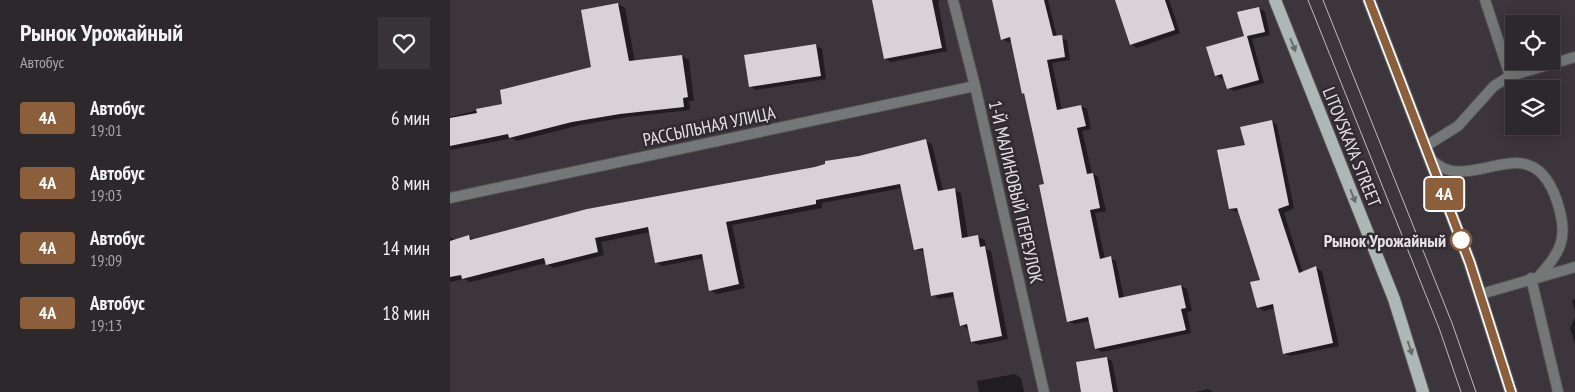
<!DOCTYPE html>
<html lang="ru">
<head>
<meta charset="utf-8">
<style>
	body { margin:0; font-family:"PT Sans Narrow",sans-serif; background:#393438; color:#f1f3f6; height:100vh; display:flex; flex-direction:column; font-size:19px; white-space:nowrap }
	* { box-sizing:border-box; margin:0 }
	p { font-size:16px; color:#a7a6a9 }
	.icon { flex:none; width:28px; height:28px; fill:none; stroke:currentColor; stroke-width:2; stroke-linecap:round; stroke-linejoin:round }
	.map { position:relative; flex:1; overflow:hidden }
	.side { display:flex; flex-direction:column; background:#2d282c; width:450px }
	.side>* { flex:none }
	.badge { padding:0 10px; border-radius:4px; font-size:18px; line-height:32px }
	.tools { position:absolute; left:1055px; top:15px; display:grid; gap:10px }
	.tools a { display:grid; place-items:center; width:55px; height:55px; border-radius:0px; background:#2d282c; box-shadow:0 2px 12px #0003,0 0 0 1px #484448; font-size:25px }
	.map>.badge { position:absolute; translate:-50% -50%; box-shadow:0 0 0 2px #fff }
	.round { display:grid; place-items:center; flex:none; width:52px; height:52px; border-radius:0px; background:#393438 }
	.overview { display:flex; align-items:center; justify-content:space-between; height:85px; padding:0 20px }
	h1 { font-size:24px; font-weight:700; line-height:38px }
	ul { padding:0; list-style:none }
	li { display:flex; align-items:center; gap:15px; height:65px; padding:0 20px }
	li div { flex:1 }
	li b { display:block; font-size:19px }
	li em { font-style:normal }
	li .badge { min-width:55px; font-weight:700; text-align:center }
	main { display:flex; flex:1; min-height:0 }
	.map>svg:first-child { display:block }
	.shadow { fill:#0007 }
	.building { fill:#d9d1d8 }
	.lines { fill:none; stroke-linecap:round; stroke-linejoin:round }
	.service-casing { stroke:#575156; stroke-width:12 }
	.minor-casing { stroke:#575156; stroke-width:12 }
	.primary-casing { stroke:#575156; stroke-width:14 }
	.service { stroke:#737876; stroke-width:10 }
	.minor { stroke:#737876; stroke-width:10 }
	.primary { stroke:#adb7b4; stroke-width:12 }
	.tram { stroke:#bfbbbf; stroke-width:1 }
	.oneway { fill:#696a6c }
	.line-casing { stroke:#fff; stroke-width:11 }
	.line { stroke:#8b5e3c; stroke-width:8 }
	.stop-dot { fill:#fff; stroke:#8b5e3c; stroke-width:2.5 }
	.labels { text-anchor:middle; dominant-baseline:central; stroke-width:5; stroke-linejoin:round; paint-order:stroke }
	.street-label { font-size:18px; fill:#e5e1e5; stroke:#312b31 }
	.stop-label { font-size:18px; font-weight:bold; fill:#e5e1e5; stroke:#312b31; text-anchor:end }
</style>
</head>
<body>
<main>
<section class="side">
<div class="overview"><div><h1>Рынок Урожайный</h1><p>Автобус</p></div><a class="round"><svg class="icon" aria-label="heart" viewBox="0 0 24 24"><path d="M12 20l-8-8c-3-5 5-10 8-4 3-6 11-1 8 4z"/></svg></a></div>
<ul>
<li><span class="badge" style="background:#8b5e3c;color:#fff">4А</span><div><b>Автобус</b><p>19:01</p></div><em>6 мин</em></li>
<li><span class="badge" style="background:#8b5e3c;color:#fff">4А</span><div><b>Автобус</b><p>19:03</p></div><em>8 мин</em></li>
<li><span class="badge" style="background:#8b5e3c;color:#fff">4А</span><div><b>Автобус</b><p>19:09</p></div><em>14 мин</em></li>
<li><span class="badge" style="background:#8b5e3c;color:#fff">4А</span><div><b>Автобус</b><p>19:13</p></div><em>18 мин</em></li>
</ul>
</section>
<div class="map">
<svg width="1125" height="392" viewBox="0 0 1125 392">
	<rect width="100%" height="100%" fill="#3c353b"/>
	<!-- shadow -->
	<path class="shadow" d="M423 0H490L488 2 497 51 441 62 435 59Z
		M544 0H598L607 37 617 40 620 60 602 63 612 110 631 106 637 109 641 129 632 131 642 173 648 177 656 211 645 213 655 259 660 258 666 261 674 298 731 286 737 289 742 311 737 312 741 333 652 352 646 349 640 321 624 324 618 321 595 185 576 94 573 93 562 41 558 42 552 39Z
		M669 0H719L730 33 687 48 681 44Z
		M168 4 175 8 185 62 232 56 239 60 244 101H239L240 110 177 117 130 125 67 141 62 138 0 150V117L53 104 142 68Z
		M809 8 815 12 820 35 802 39 814 83 784 91 778 88 775 78 772 79 766 75 795 37Z
		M366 45 372 49 376 79 306 90 300 86Z
		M821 121 827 125 844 208 834 213 853 273 866 268 872 271 889 346 840 356 834 353 825 308 814 311 808 307 812 280 790 211 786 212 780 209 797 146Z
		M476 141 482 144 493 191 504 190 511 193 518 238 528 237 535 240 536 249 541 251 558 339 529 345 522 342 518 329 512 325 505 296 489 299 483 295 475 252 465 249 452 188 372 203V208L282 225 295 288 267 294 260 290 254 258 212 266 206 262 200 232 151 242 154 255 103 268 96 263 20 282 14 279 0 282V237L6 240 19 237 25 240 365 168Z
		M1125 299V311L1122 300Z
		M1125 317V344L1120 328Z
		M657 358 662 361 668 392H633Z
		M565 374 571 378 574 392H529L527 381Z
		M758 389 763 392H746Z"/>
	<!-- building -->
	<path class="building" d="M422 0H482L492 48 434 59Z
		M542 0H594L603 36 612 35 615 57 597 60 607 110 631 105 636 126 627 128 637 174 643 173 650 208 640 210 650 259 661 256 669 298 731 285 736 308 731 309 736 330 645 349 638 317 617 322 589 185 594 184 574 93 572 94 560 37 551 40Z
		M665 0H715L725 30 680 45Z
		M168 3 179 61 232 55 238 97 233 98 234 107 170 114 122 122 59 138 58 134 0 146V118L27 113 26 109 52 104 50 90 141 67 131 10Z
		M809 7 815 32 797 36 809 80 777 89 772 74 765 76 756 47 794 36 787 12Z
		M366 44 371 76 299 87 294 55Z
		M822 120 839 205 828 209 849 273 866 266 883 343 833 354 823 304 807 308 800 282 810 280 787 208 779 209 767 150 795 145 790 127Z
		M476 139 488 191 505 188 512 238 528 235 530 247 535 246 552 336 521 342 517 324 510 326 503 292 481 296 473 248 464 250 450 184 366 200V204L276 222 289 284 259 291 252 254 205 263 198 227 145 238 148 252 96 265 94 258 12 279 11 275 0 277V241L19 235 20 240 137 209 365 167 375 164V161L409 156Z
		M657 357 663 392H631L626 362Z"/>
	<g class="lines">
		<!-- service casing -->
		<g class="service-casing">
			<path id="service" d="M1035 0 1060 76
				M976 146 1008 126 1044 86 1060 76 1125 57
				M981 159C1019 201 1084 116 1109 208 1118 239 1110 253 1089 276
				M1081 278 1108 392"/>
		</g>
		<!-- minor casing -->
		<g class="minor-casing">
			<path id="minor" d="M503 0 525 86 594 392
				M0 198 525 86
				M1031 294 1125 267"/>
		</g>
		<!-- primary casing -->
		<g class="primary-casing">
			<path id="primary" d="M825 0 944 299 973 392
				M919 0 1020 263 1061 392"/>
		</g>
		<!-- service -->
		<use href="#service" class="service"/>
		<!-- minor -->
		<use href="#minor" class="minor"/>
		<!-- primary -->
		<use href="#primary" class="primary"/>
		<!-- tram -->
		<path class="tram" d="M858 0 989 328 1011 392
			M873 0 1002 323 1026 392"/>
	</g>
	<!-- one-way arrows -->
	<defs><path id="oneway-solid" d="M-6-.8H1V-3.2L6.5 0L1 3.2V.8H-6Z" transform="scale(1.25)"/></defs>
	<g class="oneway">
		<use href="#oneway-solid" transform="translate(843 45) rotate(68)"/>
		<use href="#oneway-solid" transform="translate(903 196) rotate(68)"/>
		<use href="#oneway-solid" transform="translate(960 348) rotate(72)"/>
	</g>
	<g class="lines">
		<!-- line casing -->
		<g class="line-casing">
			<path id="line" d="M919 0 1020 263 1061 392"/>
		</g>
		<!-- line -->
		<use href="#line" class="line"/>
	</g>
	<!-- markers -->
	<circle class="stop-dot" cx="1011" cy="240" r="10"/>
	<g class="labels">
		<!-- street labels -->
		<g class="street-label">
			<text transform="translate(259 126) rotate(-12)">РАССЫЛЬНАЯ УЛИЦА</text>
			<text transform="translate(902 147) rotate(68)">LITOVSKAYA STREET</text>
			<text transform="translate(566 192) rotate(77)">1-Й МАЛИНОВЫЙ ПЕРЕУЛОК</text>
		</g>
		<!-- stop labels -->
		<g class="stop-label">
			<text x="996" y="240">Рынок Урожайный</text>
		</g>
	</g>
</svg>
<div class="tools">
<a><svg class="icon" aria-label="locate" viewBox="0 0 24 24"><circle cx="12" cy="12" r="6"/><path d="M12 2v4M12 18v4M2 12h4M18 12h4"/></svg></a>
<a><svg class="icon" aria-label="layers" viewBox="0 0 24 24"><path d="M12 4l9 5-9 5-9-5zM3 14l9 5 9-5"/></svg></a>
</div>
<b class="badge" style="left:994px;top:194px;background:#8b5e3c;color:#fff">4А</b>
</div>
</main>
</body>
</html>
